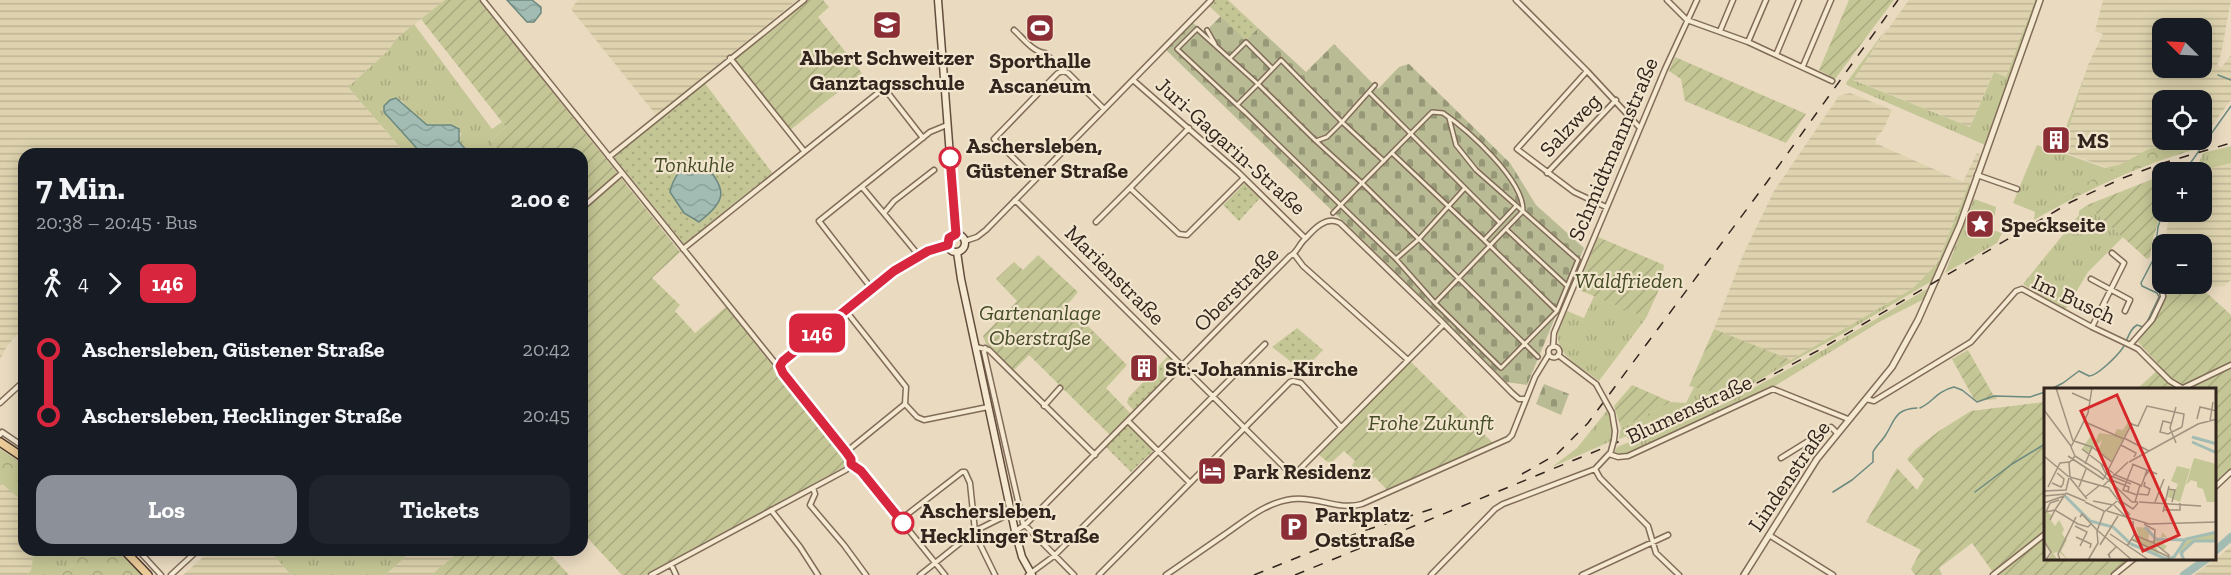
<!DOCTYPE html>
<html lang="de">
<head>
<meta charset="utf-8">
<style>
	body { margin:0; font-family:"Zilla Slab",serif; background:#20242c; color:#f1f3f6; height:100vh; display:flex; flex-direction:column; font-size:22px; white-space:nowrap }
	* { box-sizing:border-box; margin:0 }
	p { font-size:20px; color:#9ea1a6 }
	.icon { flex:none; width:33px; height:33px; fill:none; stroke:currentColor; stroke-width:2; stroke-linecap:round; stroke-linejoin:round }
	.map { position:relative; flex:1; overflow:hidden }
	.details { position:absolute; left:18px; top:148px; width:570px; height:408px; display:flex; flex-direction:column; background:#171b24; border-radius:18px; box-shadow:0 3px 15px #0003 }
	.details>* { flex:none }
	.badge { padding:0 12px; border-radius:9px; font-size:21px; line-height:39px }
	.needle { width:39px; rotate:294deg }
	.fabs { position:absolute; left:2152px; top:18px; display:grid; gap:12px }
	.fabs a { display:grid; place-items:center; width:60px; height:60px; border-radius:12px; background:#171b24; box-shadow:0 3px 15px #0003; font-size:30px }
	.map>.badge { position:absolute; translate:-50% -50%; box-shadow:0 0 0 3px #fff }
	.legs { display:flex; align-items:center; gap:9px; height:66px; padding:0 18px; font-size:20px }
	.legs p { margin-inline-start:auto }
	.summary { display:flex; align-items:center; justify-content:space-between; height:102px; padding:0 18px }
	h1 { font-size:33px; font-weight:700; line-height:45px }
	.cta { display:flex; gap:12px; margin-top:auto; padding:12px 18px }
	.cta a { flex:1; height:69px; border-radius:18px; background:#8c9099; color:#fff; font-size:24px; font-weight:700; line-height:69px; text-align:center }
	.cta a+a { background:#20242c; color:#f1f3f6 }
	ul { padding:0 18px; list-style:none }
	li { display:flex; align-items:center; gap:21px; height:66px; font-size:22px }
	li i { display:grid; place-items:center; width:9px; height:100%; margin:0 8px; background:currentColor }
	li i::after { content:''; width:15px; height:15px; margin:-8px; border:4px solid; border-radius:50%; background:#171b24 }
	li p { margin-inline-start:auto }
	li:first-child i { background:linear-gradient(#0000 50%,currentColor 0) }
	li:last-child i { background:linear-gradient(currentColor 50%,#0000 0) }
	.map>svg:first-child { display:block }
	.farmland { fill:url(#farmland-rules); fill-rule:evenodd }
	.grass { fill:url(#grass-tufts) }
	.forest { fill:url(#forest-crowns) }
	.cemetery { fill:url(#cemetery-stones) }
	.park { fill:url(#park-dots) }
	.garden { fill:url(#garden-furrows) }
	.water { fill:url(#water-waves); stroke:#6b897f; stroke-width:1.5 }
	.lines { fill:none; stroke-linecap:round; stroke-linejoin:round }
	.stream { stroke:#6b897f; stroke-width:1.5 }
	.river { stroke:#a2bcb3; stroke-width:8 }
	.pedestrian-casing { stroke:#816c59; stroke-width:6 }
	.minor-casing { stroke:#816c59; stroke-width:7 }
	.tertiary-casing { stroke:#816c59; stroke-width:8 }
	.secondary-casing { stroke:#634d3d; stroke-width:9 }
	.primary-casing { stroke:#4f3b2e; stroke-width:10 }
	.pedestrian { stroke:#f5e9d2; stroke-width:3 }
	.minor { stroke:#f5e9d2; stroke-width:4 }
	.tertiary { stroke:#f5e9d2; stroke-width:5 }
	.secondary { stroke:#f5e9d2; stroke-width:6 }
	.primary { stroke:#ebcc99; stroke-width:7 }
	.rail { stroke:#32251d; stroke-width:1.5; stroke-dasharray:10 10; stroke-linecap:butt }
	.minor-bridge-casing { stroke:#816c59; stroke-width:7; stroke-linecap:butt }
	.minor-bridge { stroke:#f5e9d2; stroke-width:4 }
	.line-1-casing { stroke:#fff; stroke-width:14 }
	.line-1 { stroke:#d7263d; stroke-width:9 }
	.stop-1-dot { fill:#fff; stroke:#d7263d; stroke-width:3 }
	.labels { text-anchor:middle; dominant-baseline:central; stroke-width:4.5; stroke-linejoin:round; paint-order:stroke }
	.poi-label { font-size:22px; font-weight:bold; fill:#32251d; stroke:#f2e5ce; text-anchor:start }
	.street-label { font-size:22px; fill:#32251d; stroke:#f2e5ce }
	.stop-label { font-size:22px; font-weight:bold; fill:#32251d; stroke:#f2e5ce; text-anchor:start }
	.park-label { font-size:22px; font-style:italic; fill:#454c25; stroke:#f2e5ce }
	.inset-river { fill:none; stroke:#a2bcb3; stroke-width:3 }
	.inset-road { fill:none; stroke:#a0927f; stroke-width:1.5 }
	.view { fill:#d62828; fill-opacity:0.15; stroke:#d62828; stroke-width:3 }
	.inset-edge { fill:none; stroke:#32251d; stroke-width:3 }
</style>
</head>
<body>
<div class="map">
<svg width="2231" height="575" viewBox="0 0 2231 575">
	<defs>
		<pattern id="farmland-rules" width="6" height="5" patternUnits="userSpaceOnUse" patternTransform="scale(1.5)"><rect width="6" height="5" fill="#ded3ae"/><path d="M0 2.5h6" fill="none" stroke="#bfb595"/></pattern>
		<pattern id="grass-tufts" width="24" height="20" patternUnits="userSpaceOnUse" patternTransform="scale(1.5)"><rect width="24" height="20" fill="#c4c695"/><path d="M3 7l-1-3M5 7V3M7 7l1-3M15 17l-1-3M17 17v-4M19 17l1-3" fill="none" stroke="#a9aa80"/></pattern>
		<pattern id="forest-crowns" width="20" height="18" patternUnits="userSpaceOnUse" patternTransform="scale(1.5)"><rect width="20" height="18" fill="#c4c695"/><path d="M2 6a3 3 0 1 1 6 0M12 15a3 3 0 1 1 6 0" fill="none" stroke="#a9aa80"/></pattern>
		<pattern id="cemetery-stones" width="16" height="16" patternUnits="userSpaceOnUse" patternTransform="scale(1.5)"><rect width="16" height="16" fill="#b9bb94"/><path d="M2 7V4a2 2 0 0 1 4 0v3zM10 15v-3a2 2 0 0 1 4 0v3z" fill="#979878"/></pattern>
		<pattern id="park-dots" width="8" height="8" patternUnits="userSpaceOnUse" patternTransform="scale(1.5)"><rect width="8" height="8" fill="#c4c695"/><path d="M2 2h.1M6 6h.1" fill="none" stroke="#a9aa80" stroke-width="1.8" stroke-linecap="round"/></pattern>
		<pattern id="garden-furrows" width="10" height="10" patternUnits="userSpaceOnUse" patternTransform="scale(1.5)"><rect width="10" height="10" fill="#c4c695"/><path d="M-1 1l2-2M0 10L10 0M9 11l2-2" fill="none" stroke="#a9aa80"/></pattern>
		<pattern id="water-waves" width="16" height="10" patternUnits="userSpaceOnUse" patternTransform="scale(1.5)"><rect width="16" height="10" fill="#a2bcb3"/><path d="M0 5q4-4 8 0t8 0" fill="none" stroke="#8ca19a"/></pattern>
	</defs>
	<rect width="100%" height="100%" fill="#e9dac0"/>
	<!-- farmland -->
	<path class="farmland" d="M0 0H445L396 39 388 51 348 87 406 154H24V327L7 346 0 359Z
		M578 0H797L656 115 571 9Z
		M1909 0H2035L2006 78 1993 73 1970 127 1852 79Z
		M2103 0H2231L2221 54 2217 65 2221 68 2231 55V100L2202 139V100H2163V140H2202L2156 146 2123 164 2108 168 2064 152 2063 144 2088 65 2103 34 2095 31ZM2163 28H2202V68H2163Z
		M1850 93 1892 110 1883 130 1877 136 1875 143 1963 182 1977 153 1981 155 1937 264 1924 278 1912 289 1791 360 1714 329 1743 255 1774 191 1839 96Z
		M2231 163V280L2224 286 2215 287 2207 285 2202 280V244H2166L2165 239 2170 212H2202V172H2200L2220 165Z
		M0 482 24 503V550L34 551 31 570 27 575H0Z
		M2231 546V575H2194L2222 554Z
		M211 550 245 551 249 554 252 551H270L291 575H183Z
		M412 551H460L431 575H385Z"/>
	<!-- grass -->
	<path class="grass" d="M2035 0H2038L1985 145 1847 85 1846 83 1888 27 1853 80 1970 127 1994 72 2006 77Z
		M414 24 492 129 502 122 506 127 492 140 496 154H470L459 142 461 133 441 124 427 125 411 112 401 100 384 112 422 154H406L348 87 388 51 396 39Z
		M2085 74 2062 150 2066 154 2105 168 2123 164 2049 203 2035 212 2013 203 2037 145 2055 152 2058 150Z
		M2231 146V163L2195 172 2203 153Z
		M1969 184 1971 185 1959 223 1935 279 1844 333 1752 384 1691 413 1619 439 1621 428 1671 402 1686 403 1694 387 1721 393 1791 360 1912 289 1937 264Z
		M1974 199 1996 207 1992 230 2002 233 1997 243 1945 273Z
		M2087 205 2123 237 2088 272 2064 312 2023 284 2079 215V211Z
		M1932 286 1926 298 1881 321 1770 389 1628 454 1614 453 1617 447 1726 403 1825 349Z
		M1594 296 1646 318 1599 381C1585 369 1555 356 1558 333 1559 326 1564 318 1567 311L1584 318Z
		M1609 408 1614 440 1552 467 1577 448Z
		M34 551H61L73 564 61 575H27L31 570Z
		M270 551H412L385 575H291Z"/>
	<!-- forest -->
	<path class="forest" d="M2197 141 2196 149C2136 167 2088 189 2034 220L2035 212 2049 203 2151 148Z
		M0 449 24 464V503L0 482Z
		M61 551H117L142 575H61L73 564Z"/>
	<!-- cemetery -->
	<path class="cemetery" d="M1221 16 1246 40 1258 28 1306 72 1334 44 1378 89 1399 67 1409 64 1510 163 1536 205 1584 248 1527 385 1506 382 1446 321 1165 49 1192 22 1204 33Z
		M1544 384 1569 394 1561 415 1536 404Z"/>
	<!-- park -->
	<path class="park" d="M1214 0H1228L1258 28 1246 40 1209 6Z
		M704 82 773 174 685 245 614 157Z
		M1245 183 1260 198 1239 221 1223 205Z
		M1297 328 1323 350 1298 375 1290 361 1272 347Z
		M1170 354 1180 364 1134 411 1127 403 1128 398Z
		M1128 425 1155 449 1131 472 1106 447Z"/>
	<!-- garden -->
	<path class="garden" d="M445 0H479L680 252 652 278 680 305 675 311 695 333 726 307 846 459V466L645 575H622L582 532V154H496L492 140 506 127 421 19Z
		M808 0H823L829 7 818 17 862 73 789 131 732 59Z
		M1849 0H1894L1835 79 1819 70Z
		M1675 57 1806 114 1786 143 1685 101 1681 79 1669 71Z
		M2163 175V209L2153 238 2150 257 2147 259 2087 205Z
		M1598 237 1664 265 1661 285 1646 318 1577 289Z
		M1038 255 1078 292 1067 305 1127 365 1106 388 1131 414 1110 435 1029 355 1014 370 986 344 983 336 1017 301 996 279 1014 262 1023 270Z
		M2165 284H2197L2231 315V363L2226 366 2231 370V468L2215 483 2214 389H2137L2161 367 2138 342C2151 325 2167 306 2165 284Z
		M1714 329 1791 360 1721 394 1689 386Z
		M1968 350 1992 393 1997 399 1975 401 1952 359Z
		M1409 360 1493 443 1387 490 1375 477 1369 482 1352 465 1355 461 1344 451 1330 464 1319 455Z
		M1632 385 1671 402 1621 428 1614 406Z
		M2045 402V558L2130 559 2109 575H1995L1972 543 1939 568 1942 575H1915L1911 569 1921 550 1866 522 1897 468 1917 490 1924 479 1907 459 1916 449 1939 431 1971 411Z
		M460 551H547L569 575H431Z"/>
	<!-- water -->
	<path class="water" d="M507 0H532L541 7V13L534 22H527Z
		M396 98 427 125H451L459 129V142L470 154H422L384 112V106L390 100Z
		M690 162 705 164C727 192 727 199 699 222L684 213 670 192C672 181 680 168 690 162Z"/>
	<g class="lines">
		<!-- stream -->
		<path class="stream" d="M2218 75 2231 80
			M2184 172 2231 106
			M2146 324 2159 297 2157 293 2142 286 2141 283 2154 258 2158 227 2163 212
			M2051 389 2063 383 2079 371 2089 376C2097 376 2116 357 2122 349 2128 341 2128 330 2137 325L2143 327
			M2172 389 2174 387
			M1920 408C1932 403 1937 391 1954 387L1962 390 1977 402 1994 396 2030 397 2045 392
			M1833 492 1852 480 1873 462V452C1876 446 1881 442 1885 436 1895 421 1894 409 1917 408
			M1975 492 2012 464 2045 444"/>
		<!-- river -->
		<path class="river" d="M2214 552 2231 537
			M2184 575 2208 558"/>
		<!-- pedestrian casing -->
		<g class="pedestrian-casing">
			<path id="pedestrian" d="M1207 30 1215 44
				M1230 58 1246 42 1272 68
				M1281 60 1342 122 1327 137 1316 141 1258 84Z
				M1375 85 1342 122 1384 161
				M1369 92 1500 223 1516 206
				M1237 105 1258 84 1197 29 1177 49 1237 105 1245 112 1396 259 1435 303 1501 368 1557 311 1484 240 1500 223
				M1449 118 1456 145 1476 170 1578 260 1557 311
				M1316 141 1362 183 1432 112 1443 113C1468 130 1524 180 1523 211L1435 303
				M1392 153 1484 240
				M1333 213 1362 183 1538 357
				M1506 229 1566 285
				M1396 259 1419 239 1465 188"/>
		</g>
		<!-- minor casing -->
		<g class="minor-casing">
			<path id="minor" d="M483 0 776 364 780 366 783 373 850 456 851 464 861 471 945 575
				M1516 0 1587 71 1640 128
				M1667 0 1687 20 1748 42 1832 81
				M1014 30C1023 38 1033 52 1045 53L1063 71
				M1720 31 1733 0
				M1748 42 1766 0
				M1776 55 1799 0
				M730 58 804 151
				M1803 66 1831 0
				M1587 71 1517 149 1574 192 1606 207
				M1133 80 1238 172 1305 238
				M1189 128 1130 188 1179 234 1187 235 1244 178
				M609 157 804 0
				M1547 173 1616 100
				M1977 175 2017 189
				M1035 179 994 139 1052 79 1058 73 1063 71 1068 73 1104 109
				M862 187 916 252
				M1015 200 1293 476 1443 325
				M582 208 622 173
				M884 213 894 201 934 170
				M1096 222 1130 188
				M965 241 977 237 986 230 1211 0
				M683 249 884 88 923 138
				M1294 254 1303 266 1408 360
				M2091 279 2130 300 2125 311
				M872 289 819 221 930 132 947 125
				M846 311 906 387 905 404 846 452
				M2092 327 2124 263 2112 253
				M2130 345 2152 320 2163 297 2158 259 2161 246
				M1548.5 352a5.5 5.5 0 1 1 11 0a5.5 5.5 0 1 1-11 0Z
				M976 347 989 350 1095 455
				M1553 347 1554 333 1665 69 1697 0
				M985 348 984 352 1023 523 1074 575
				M1558 355 1596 384
				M780 366 783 361 894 271 928 251 948 245
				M2181 389 2231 365
				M1866 399 1874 401 1971 342 2016 291 2022 289 2092 327 2130 345 2138 349 2170 381 2182 388
				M0 403 24 381
				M905 404 917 417 924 420 988 407
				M1044 406 1060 388
				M1612 413 1615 431 1614 440
				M1128 421 1190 483
				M0 435 2 432 24 447
				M1609 454 1618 457 1628 456 1773 389 1848 419
				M1781 458 1831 427 1837 433
				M1595 469 1600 478 1648 526 1656 553 1679 575
				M813 488 815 494 810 505 844 545 866 575
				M2214 488 2231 472
				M771 510 800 547 818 575
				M900 520 962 472H965L970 483 975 531
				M1015 531 1025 525 1290 256C1297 253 1299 244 1305 239 1313 230 1326 215 1340 223L1438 318 1512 393 1519 399H1525
				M974 532 995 575
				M1769 535 1833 575
				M138 550 161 575
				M671 564 676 575
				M171 575 198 550
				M651 575 846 470 851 464
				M920 575 975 531 1011 513
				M1028 575 1054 556 1265 344
				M1099 575 1290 382 1293 381 1301 383 1341 427
				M1166 575C1185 562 1205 548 1224 535 1246 520 1266 502 1293 499 1317 496 1339 511 1362 504L1508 439 1512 435 1535 377 1549 354
				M1431 575 1495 509 1503 504 1595 469 1610 453
				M1582 575 1668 535
				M1993 575 2045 534
				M2114 575 2135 558"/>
		</g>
		<!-- tertiary casing -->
		<g class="tertiary-casing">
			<path id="tertiary" d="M1744 575 1817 459 1892 367 1918 320 1960 225 2040 0"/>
		</g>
		<!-- secondary casing -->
		<g class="secondary-casing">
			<path id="secondary" d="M938 0 956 234
				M947 243a9 9 0 1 1 18 0a9 9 0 1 1-18 0Z
				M957 252 961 279 1015 531 1022 557 1032 575"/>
		</g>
		<!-- primary casing -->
		<g class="primary-casing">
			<path id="primary" d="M0 442 24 458
				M124 550 148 575"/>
		</g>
		<!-- pedestrian -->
		<use href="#pedestrian" class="pedestrian"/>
		<!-- minor -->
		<use href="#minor" class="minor"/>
		<!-- tertiary -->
		<use href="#tertiary" class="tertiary"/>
		<!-- secondary -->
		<use href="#secondary" class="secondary"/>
		<!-- primary -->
		<use href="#primary" class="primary"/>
		<!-- rail -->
		<path class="rail" d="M1522 474 1557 454 1588 423 1767 182 1898 0
			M1254 575 1360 532 1438 507
			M1295 575 1742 391 1819 350 2071 202 2123 178 2163 163 2231 143"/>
		<!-- minor-bridge casing -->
		<g class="minor-bridge-casing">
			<path id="minor-bridge" d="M1596 384 1612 413
				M1611 451 1614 440"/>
		</g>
		<!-- minor-bridge -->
		<use href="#minor-bridge" class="minor-bridge"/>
	</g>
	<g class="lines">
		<!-- line-1 casing -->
		<g class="line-1-casing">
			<path id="line-1" d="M903 523 861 471 851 464V459L846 452 783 373 780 366 783 361 894 271 928 251 948 245 949 238 956 234 950 158"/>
		</g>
		<!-- line-1 -->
		<use href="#line-1" class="line-1"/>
	</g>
	<!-- icons -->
	<defs>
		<g id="school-square" transform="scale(1.5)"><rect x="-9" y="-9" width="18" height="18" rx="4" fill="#8b2e35" stroke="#f2e5ce"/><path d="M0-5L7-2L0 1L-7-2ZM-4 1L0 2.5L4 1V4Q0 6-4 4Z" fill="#fff"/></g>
		<g id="stadium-square" transform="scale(1.5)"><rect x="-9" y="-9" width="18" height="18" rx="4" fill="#8b2e35" stroke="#f2e5ce"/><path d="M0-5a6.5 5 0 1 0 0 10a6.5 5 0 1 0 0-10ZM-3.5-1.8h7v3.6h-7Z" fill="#fff"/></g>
		<g id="building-square" transform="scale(1.5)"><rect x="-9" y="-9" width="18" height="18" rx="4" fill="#8b2e35" stroke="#f2e5ce"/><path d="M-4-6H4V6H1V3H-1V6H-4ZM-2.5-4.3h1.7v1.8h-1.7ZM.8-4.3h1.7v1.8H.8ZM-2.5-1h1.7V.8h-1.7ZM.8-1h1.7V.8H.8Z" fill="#fff"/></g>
		<g id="sight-square" transform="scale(1.5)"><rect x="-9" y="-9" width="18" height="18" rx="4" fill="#8b2e35" stroke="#f2e5ce"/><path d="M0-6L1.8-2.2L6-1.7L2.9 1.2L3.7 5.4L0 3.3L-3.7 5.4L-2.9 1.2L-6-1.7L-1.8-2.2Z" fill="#fff"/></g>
		<g id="hotel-square" transform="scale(1.5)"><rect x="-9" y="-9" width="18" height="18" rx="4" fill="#8b2e35" stroke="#f2e5ce"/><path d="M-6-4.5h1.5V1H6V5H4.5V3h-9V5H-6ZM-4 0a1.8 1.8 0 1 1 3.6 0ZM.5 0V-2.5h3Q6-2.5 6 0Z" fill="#fff"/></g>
		<g id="parking-square" transform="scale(1.5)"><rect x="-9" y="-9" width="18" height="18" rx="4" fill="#8b2e35" stroke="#f2e5ce"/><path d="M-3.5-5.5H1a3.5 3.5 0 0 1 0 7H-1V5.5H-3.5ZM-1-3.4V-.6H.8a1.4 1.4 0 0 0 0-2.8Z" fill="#fff"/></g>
	</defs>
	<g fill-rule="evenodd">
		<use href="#school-square" x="887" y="25"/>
		<use href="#stadium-square" x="1040" y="28"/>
		<use href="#building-square" x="2056" y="140"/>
		<use href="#sight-square" x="1980" y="224"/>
		<use href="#building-square" x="1144" y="368"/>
		<use href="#hotel-square" x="1212" y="471"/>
		<use href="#parking-square" x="1294" y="527"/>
	</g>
	<!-- markers -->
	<g class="stop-1-dot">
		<circle cx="950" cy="158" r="10"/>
		<circle cx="903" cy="523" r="10"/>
	</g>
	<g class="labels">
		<!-- poi labels -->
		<g class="poi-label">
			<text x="887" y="57" text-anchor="middle">Albert Schweitzer<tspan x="887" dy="25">Ganztagsschule</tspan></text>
			<text x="1040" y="60" text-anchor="middle">Sporthalle<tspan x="1040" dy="25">Ascaneum</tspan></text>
			<text x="2077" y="140">MS</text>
			<text x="2001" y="224">Speckseite</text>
			<text x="1165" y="368">St.-Johannis-Kirche</text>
			<text x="1233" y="471">Park Residenz</text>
			<text x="1315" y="514">Parkplatz<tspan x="1315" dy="25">Oststraße</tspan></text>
		</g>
		<!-- street labels -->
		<g class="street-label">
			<text transform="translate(1570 125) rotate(-47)">Salzweg</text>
			<text transform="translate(1231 146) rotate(42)">Juri-Gagarin-Straße</text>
			<text transform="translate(1613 149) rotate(-67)">Schmidtmannstraße</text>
			<text transform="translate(1115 275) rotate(45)">Marienstraße</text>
			<text transform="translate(1236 289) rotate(-45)">Oberstraße</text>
			<text transform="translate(2074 299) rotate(25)">Im Busch</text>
			<text transform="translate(1689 409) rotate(-25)">Blumenstraße</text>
			<text transform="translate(1789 476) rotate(-56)">Lindenstraße</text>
		</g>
		<!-- stop labels -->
		<g class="stop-label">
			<text x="966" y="145">Aschersleben,<tspan x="966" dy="25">Güstener Straße</tspan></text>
			<text x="920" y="510">Aschersleben,<tspan x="920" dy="25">Hecklinger Straße</tspan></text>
		</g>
		<!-- park labels -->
		<g class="park-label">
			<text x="694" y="164">Tonkuhle</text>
			<text x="1629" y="280">Waldfrieden</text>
			<text x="1040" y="312">Gartenanlage<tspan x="1040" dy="25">Oberstraße</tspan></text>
			<text x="1431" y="422">Frohe Zukunft</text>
		</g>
	</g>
	<!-- overview -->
	<g transform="translate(2044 388)">
		<rect width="172" height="172" fill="#e9dac0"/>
		<path d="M133 78 146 81 136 114 124 109 125 101H132L134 96 127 93Z" fill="#c4c695"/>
		<path d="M150 70 172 76V114H163L159 101 153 99V94L147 92 142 97ZM0 123 8 127 6 131 11 138 15 132 20 141 18 146 23 152 17 163 24 172 15 164 9 165 14 172H4L7 166 0 153Z" fill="#c4c695"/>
		<path d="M172 144V153H151L141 159 138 172 135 161 140 152Z" fill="#c4c695"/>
		<path d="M84 34 87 36 68 73 54 63 58 52 44 65 38 61 46 49 52 52 55 45 70 47 73 41 79 42ZM92 139 106 140 104 154 117 150 118 144 123 149H118L116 154 123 158 120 162 112 158 116 169 89 152 94 146Z" fill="#c4c695"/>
		<path class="inset-river" d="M148 49 173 56M148 54 173 65M21 108 46 133 69 139 87 156 122 171 130 169 142 151 173 144M101 139 112 151 141 152M140 172 137 165 150 153H173"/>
		<path class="inset-road" d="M12 0 29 53M28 5 46 13M132 19 126 40 132 55M0 22 27 58M153 31 156 19 173 23M166 33 169 14M41 34 80 51M127 35 119 33 116 44 124 46 138 39M87 36 94 38 103 18 140 26 138 39M80 50 105 63M30 53 48 59 68 74M77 57 92 65 90 69M38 61 69 85M0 68 25 89M24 68 59 91M31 68 55 83 88 114H94M85 74 154 36 173 31M41 76 48 59M57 76 62 86 87 96M88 76 113 86M89 77 79 102 93 107M69 86 96 97 91 114M26 89 25 75 31 68 27 59 44 25 48 0M26 89 65 100 74 112M26 90 43 111M65 91 85 99 84 103M59 92 88 35M8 95 17 99 19 96 20 91 13 85M59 98 84 74M4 99 16 75 25 74M35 99 42 81M97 99 103 82 105 83 101 88M124 101 131 102 128 114M0 103 22 102 25 90M22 105 41 113M94 106 104 107 106 101 100 98 101 94M0 108 22 106M41 109 56 97M15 112 6 115 2 124 11 122 22 105M75 112 89 121 94 115M49 113 69 117M74 113 86 127M41 114 60 123M95 114 157 118M111 114 120 91M0 115 20 108M70 117 83 130M119 122H136V115M63 123 105 136 173 134M119 124 125 98M36 129 38 126 53 142M6 132 11 122 34 136 44 139 47 136M100 136 111 142 110 155M31 138 43 144 36 158M53 142 88 172M66 146 105 172M90 147 110 155 125 167 124 172H132M32 149 47 156 46 160M87 151 125 169M0 153 7 164 2 172M56 157 74 128M83 158 90 147 89 133M64 166 66 170 65 166 72 159M16 172 14 166 32 129M44 172 54 155 53 143 60 124 73 113"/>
		<path class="view" d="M73 7 135 147 99 163 37 23Z"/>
		<rect width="172" height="172" class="inset-edge"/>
	</g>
</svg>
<div class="fabs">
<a><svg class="needle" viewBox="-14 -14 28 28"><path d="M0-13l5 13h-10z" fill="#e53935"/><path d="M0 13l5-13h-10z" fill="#9ea1a6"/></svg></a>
<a><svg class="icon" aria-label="locate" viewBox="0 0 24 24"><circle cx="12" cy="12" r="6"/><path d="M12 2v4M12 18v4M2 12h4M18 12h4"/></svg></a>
<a>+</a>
<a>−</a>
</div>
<b class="badge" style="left:817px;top:333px;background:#d7263d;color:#fff">146</b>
<section class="details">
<div class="summary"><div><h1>7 Min.</h1><p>20:38 – 20:45 · Bus</p></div><b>2.00 €</b></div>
<div class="legs"><svg class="icon" aria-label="walk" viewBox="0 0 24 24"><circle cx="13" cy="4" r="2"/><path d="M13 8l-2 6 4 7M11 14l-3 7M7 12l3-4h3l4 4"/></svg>4<svg class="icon" aria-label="forward" viewBox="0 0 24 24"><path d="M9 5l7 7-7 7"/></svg><b class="badge" style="background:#d7263d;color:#fff">146</b></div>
<ul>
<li><i style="color:#d7263d"></i><b>Aschersleben, Güstener Straße</b><p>20:42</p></li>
<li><i style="color:#d7263d"></i><b>Aschersleben, Hecklinger Straße</b><p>20:45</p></li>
</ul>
<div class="cta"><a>Los</a><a>Tickets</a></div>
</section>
</div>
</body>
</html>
